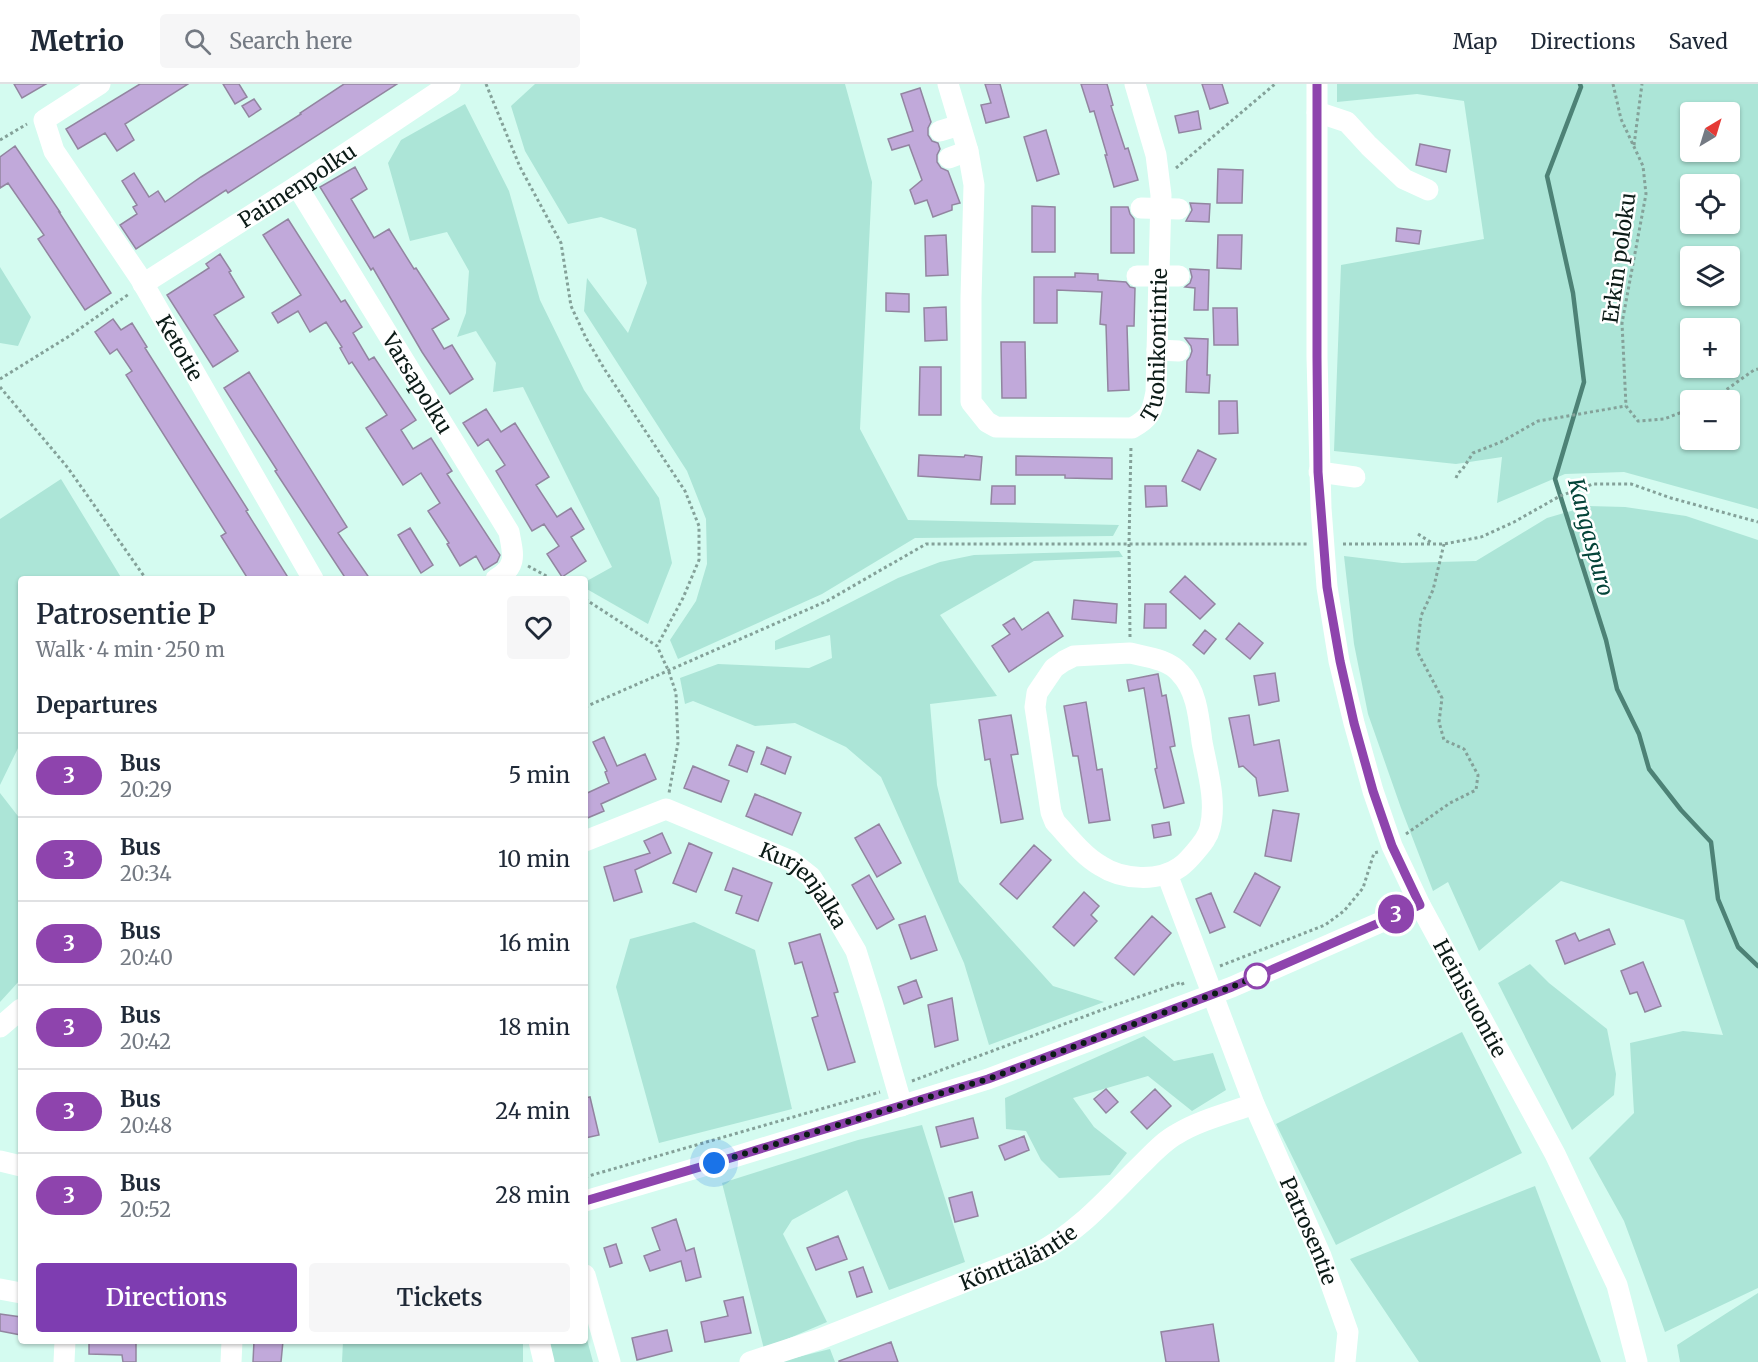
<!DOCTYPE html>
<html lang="en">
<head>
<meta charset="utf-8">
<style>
	body { margin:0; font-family:Merriweather,serif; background:#f6f6f7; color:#1f2937; height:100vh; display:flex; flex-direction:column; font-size:22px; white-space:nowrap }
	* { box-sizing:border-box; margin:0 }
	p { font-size:20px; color:#747a83 }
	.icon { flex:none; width:33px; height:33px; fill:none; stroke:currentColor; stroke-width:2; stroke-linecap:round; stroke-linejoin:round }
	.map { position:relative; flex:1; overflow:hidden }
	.drawer { position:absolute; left:18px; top:492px; width:570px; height:768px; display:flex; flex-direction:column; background:#fff; border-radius:6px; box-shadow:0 2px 4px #0004 }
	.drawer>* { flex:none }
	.badge { padding:0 12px; border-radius:20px; font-size:21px; line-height:39px }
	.needle { width:39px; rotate:38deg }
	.buttons { position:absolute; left:1680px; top:18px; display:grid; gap:12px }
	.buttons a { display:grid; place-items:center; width:60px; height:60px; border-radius:6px; background:#fff; box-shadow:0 2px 4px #0004; font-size:30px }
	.you { position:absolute; width:30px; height:30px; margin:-15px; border:4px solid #fff; border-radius:50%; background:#1a73e8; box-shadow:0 0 0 9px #1a73e833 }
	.map>.badge { position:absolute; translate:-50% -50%; box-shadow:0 0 0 3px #fff }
	h2 { padding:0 18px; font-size:22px; line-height:54px }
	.round { display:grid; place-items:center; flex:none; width:63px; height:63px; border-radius:6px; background:#f6f6f7 }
	.head { display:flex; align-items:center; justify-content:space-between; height:102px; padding:0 18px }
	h1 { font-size:28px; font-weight:600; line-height:45px }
	.button { display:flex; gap:12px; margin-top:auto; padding:12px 18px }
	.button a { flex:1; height:69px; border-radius:6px; background:#7e3db1; color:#fff; font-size:24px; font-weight:600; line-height:69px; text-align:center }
	.button a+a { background:#f6f6f7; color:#1f2937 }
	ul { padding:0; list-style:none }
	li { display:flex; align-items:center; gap:18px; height:84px; padding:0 18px; border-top:2px solid #e0e1e3 }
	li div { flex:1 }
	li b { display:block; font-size:22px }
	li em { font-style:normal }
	li .badge { min-width:66px; font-weight:700; text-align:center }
	header { display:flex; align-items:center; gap:36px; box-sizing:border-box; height:84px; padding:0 30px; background:#fff; border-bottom:2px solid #e0e1e3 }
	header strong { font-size:28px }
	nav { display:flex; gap:33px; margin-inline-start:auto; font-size:21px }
	.search { width:420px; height:54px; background:#f6f6f7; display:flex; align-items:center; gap:15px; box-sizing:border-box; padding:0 21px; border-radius:6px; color:#747a83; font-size:22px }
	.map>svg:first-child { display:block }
	.green { fill:#ace5d7; fill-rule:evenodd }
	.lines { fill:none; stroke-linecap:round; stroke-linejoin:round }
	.stream { stroke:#4d8276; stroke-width:4.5 }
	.building { fill:#c1a9da; stroke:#9285a0; stroke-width:1.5 }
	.path { stroke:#84a199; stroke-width:3; stroke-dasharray:3 3; stroke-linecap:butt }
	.minor { stroke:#fff; stroke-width:21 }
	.line-casing { stroke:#fff; stroke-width:14 }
	.line { stroke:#8e44ad; stroke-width:9 }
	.walk { stroke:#0c1b17; stroke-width:6; stroke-dasharray:0 10.8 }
	.stop-dot { fill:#fff; stroke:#8e44ad; stroke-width:3 }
	.labels { text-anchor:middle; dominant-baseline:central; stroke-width:5; stroke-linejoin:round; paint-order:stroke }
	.street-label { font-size:21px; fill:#0c1b17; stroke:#fff }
	.water-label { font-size:22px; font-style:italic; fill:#044439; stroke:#fff }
</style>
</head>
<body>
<header>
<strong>Metrio</strong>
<div class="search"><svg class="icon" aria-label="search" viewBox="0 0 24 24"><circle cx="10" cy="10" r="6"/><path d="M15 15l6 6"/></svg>Search here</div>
<nav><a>Map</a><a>Directions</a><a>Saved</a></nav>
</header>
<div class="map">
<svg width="1758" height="1278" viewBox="0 0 1758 1278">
	<rect width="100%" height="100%" fill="#d4fbf0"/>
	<!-- green -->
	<path class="green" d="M535 0H845L872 98 860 345 908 436 1119 441 1113 452 915 454 822 510 678 575 670 556 696 517 707 480 706 435 687 387 584 227 587 194 628 249 647 199 636 145 601 133 568 140 525 67 511 22Z
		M1337 0H1758V425L1624 388 1565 390 1497 419 1502 373 1456 380 1334 367 1341 181 1484 155 1464 17 1417 10 1337 18ZM1690 28H1730V68H1690ZM1690 100H1730V140H1690ZM1690 172H1730V212H1690ZM1690 244H1730V284H1690ZM1690 316H1730V356H1690Z
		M465 20 509 107 540 216 584 306 659 414 672 479 648 540 585 504V498L612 483 523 303 493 308 496 279 476 247 457 253 466 229 469 187 447 148 410 157 388 79 401 56Z
		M0 183 31 233 18 262 0 259Z
		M61 395 122 495H21V658L0 701V435Z
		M1588 422 1625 423 1686 432 1758 456V1204L1665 1248 1624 1137 1589 1074 1634 1029 1630 959 1683 947 1723 951 1684 836 1561 797 1479 867 1448 798 1433 807 1401 724 1368 630 1354 560 1344 472 1402 479 1476 477 1547 434Z
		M1119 467 1123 473 1034 477 940 531 997 612 930 620 937 701 959 798 1053 902 1104 918 989 961 964 879 881 693 846 663 795 639 755 642 693 617 685 620 680 594 718 580 809 584 832 574 830 551 775 566V557L898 494 940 478 974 471Z
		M0 709 21 736V895L0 918Z
		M694 838 755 866 792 1025 659 1059 616 903 630 855Z
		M1530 880 1549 899 1607 945 1616 990 1614 1011 1572 1046 1498 899Z
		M1462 948 1522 1069 1336 1161 1276 1040Z
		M1144 952 1174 977 1213 969 1226 1006 1192 1027 1148 992 1073 1014 1094 1043 1127 1069 1110 1091 1059 1094 1041 1076 1026 1047 1006 1045 1005 1014Z
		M922 1041 965 1178 889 1206 847 1106 792 1136 783 1150 827 1238 764 1265 722 1099 858 1056Z
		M1535 1102 1601 1278H1419L1350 1175Z
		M1758 1209V1278H1680L1677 1261Z
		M585 1248 593 1278H553L550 1257H585Z
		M343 1257H523V1278H342Z
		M830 1265 835 1278H778Z"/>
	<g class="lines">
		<!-- stream -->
		<path class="stream" d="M1580 0 1581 3 1547 92 1573 209 1584 298 1555 395 1606 556 1617 605 1639 650 1649 685 1681 726 1711 758 1718 815 1738 863 1758 882"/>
	</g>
	<!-- building -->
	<path class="building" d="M14 0H46L22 14Z
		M140 0H188L125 40 134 56 117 67 105 49 78 65 66 45Z
		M223 0H239L247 13 235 20Z
		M344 0H397L228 109 226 106 136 165 120 141 137 130 133 123 137 121 122 97 134 89 149 113 158 107 165 118 201 93 301 30 300 29Z
		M985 0H1000L1009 33 986 39 981 21 991 19Z
		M1081 0H1107L1113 21 1111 22 1125 65 1128 64 1138 96 1114 103 1105 71H1107L1094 27 1090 28Z
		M1202 0H1222L1228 19 1210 25Z
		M920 4 931 38 928 44V51L932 57 938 59 940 65 937 71V78L941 84 948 87 960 119 952 121V126L933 133 927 116 915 120 910 106 922 96 909 61 892 66 888 55 913 47 901 10Z
		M254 15 261 25 249 33 242 22Z
		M1198 27 1201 45 1179 49 1175 32Z
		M1046 46 1059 90 1037 97 1024 53Z
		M1420 60 1450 66 1446 88 1416 81Z
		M15 62 60 128H59L111 209 85 226 38 155 44 151 8 99 0 104V73Z
		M355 83 367 105 351 115 374 154 389 145 414 185 416 184 449 235 432 245 444 265 452 261 473 295 450 310 422 268 373 184 371 186 320 103Z
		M1218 85 1243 86 1242 119H1217Z
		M1190 119 1210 120 1209 138 1186 137 1192 126Z
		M1032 122 1055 123V168H1032Z
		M1111 123H1128L1130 130 1134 135V169H1111Z
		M288 135 341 218 345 216 362 243 353 249 369 276 374 273 416 336 401 346 413 365 431 354 452 387 447 390 500 471 497 478 484 486 476 472 460 482 447 460 449 459 428 427 440 419 421 389 403 401 366 344 387 331 352 278 349 280 340 264 342 263 326 238 310 248 298 227 278 239 272 229 301 211 263 151Z
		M1397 144 1421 147 1419 160 1396 157Z
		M946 151 948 191 926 192 925 152Z
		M1218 151H1242L1241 185 1217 184Z
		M220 170 231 187 229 188 244 213 214 231 238 267 213 283 167 211 209 184 206 180Z
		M1190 185 1209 186 1208 226H1194L1195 204 1185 203 1190 199 1192 193Z
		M1075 189 1098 190V196L1126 198 1130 203 1135 204 1134 242H1127L1129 306 1108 307 1106 241 1100 240 1102 208 1057 206V239H1034V193H1075Z
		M886 209 909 210V228L886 227Z
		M946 223 947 256 925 257 924 224Z
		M1213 224H1237L1238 261H1214Z
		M113 235 121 246 132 239 147 263 145 264 248 426 246 427 289 495H248L221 452 226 449 126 291 132 287 117 265 110 270 95 248Z
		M1185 254 1208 255 1207 291H1210L1209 309 1186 308 1187 277 1190 273 1192 267 1191 262Z
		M1001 258H1025L1026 314H1002Z
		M920 283H941V331H919Z
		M249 288 347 443 338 449 370 495H346L275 387 277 386 224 304Z
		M1219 317H1237L1238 349 1219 350Z
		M486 325 501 348 515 339 549 393 536 401 557 433 571 424 584 445 571 453 586 477 562 493 547 470 559 462 544 440 532 447 496 387 505 381 488 355 478 362 463 339Z
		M1198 366 1216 375 1200 406 1182 397Z
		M919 371 964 373 965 371 982 373 980 396 918 392Z
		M1016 372 1112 374V395L1065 394V391H1016Z
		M992 402H1015V420H991Z
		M1145 402H1166L1167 422 1146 423Z
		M410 444 433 481 421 489 398 451Z
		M1185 492 1215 520 1200 535 1170 508Z
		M1074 516 1117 520 1116 539 1072 535Z
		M1145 520H1166V544H1144Z
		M1048 528 1063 552 1009 588 992 562 1010 550 1003 541 1014 534 1022 546Z
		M1239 539 1263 559 1250 575 1226 555Z
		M1205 546 1216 555 1204 570 1193 561Z
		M1275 589 1279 617 1259 621 1254 592Z
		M1158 590 1162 612 1166 611 1175 662 1170 663 1184 719 1164 724 1155 685 1157 684 1144 604 1129 607 1127 596Z
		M1086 618 1097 686 1102 685 1110 736 1089 739 1078 672H1073L1064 622Z
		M1011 631 1018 670 1011 671 1023 735 1001 739 990 675 985 676 979 636Z
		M1249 631 1254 661 1279 656 1288 707 1259 712 1256 694 1243 682 1239 683 1229 634Z
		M604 653 617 682 645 670 656 695 601 720 604 727 585 735V710L609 699 605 688 607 687 593 658Z
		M737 661 754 668 747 688 729 681Z
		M767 663 791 673 785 690 761 680Z
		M693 682 729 697 721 718 684 704Z
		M755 710 801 729 792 751 746 732Z
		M1273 726 1299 730 1291 777 1265 772Z
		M1169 738 1171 751 1154 754 1152 741Z
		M879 740 901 779 877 793 855 754Z
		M662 749 671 769 635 786 642 808 614 817 604 783 650 769 644 757Z
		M689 759 712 769 696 808 673 799Z
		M1034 761 1051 776 1017 815 1000 800Z
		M733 784 772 799 758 837 736 829 742 812 725 806Z
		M1255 789 1280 803 1260 842 1234 828Z
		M869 791 894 835 877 845 852 801Z
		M1084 808 1099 822 1091 831 1097 837 1074 862 1053 843Z
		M1211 809 1225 843 1210 849 1196 815Z
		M925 832 937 866 911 875 899 841Z
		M1152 832 1171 849 1134 891 1115 874Z
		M1609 845 1615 860 1565 880 1556 857 1575 849 1579 857Z
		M820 850 838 908 834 909 855 978 828 986 812 934 818 932 802 878 795 880 789 859Z
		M1643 878 1661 922 1645 928 1637 908 1630 910 1621 887Z
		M916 896 922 913 904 920 898 903Z
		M952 914 958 956 935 963 928 921Z
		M1106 1005 1118 1018 1106 1029 1094 1015Z
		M1155 1005 1171 1022 1147 1045 1131 1028Z
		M590 1013 599 1051 585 1054V1014Z
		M973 1034 978 1054 941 1063 936 1043Z
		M1024 1052 1029 1066 1005 1076 999 1062Z
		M972 1108 978 1132 955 1138 949 1114Z
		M676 1135 686 1167 694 1164 701 1193 686 1197 681 1177 650 1187 644 1172 660 1166 652 1144Z
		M838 1152 847 1175 816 1186 807 1164Z
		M616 1160 622 1179 610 1183 604 1164Z
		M863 1183 872 1208 857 1213 849 1188Z
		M743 1213 751 1249 705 1258 701 1238 728 1232 724 1217Z
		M0 1230 21 1233V1251L0 1247Z
		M1213 1240 1219 1278H1166L1161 1248Z
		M667 1246 672 1267 637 1276 632 1254Z
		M89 1257H136V1278H123L122 1271 89 1270Z
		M254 1257H283L281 1278H253Z
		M891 1258 898 1278H839V1277Z"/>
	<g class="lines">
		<!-- path -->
		<path class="path" d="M486 0 520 83 561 159 571 222 586 254 605 286 685 407 699 442V476L683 514 657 562
			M1613 0 1621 35 1643 82 1646 110 1622 239 1626 322 1638 337 1664 335 1690 325
			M0 56 27 40
			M1634 61 1642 0
			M1176 84 1275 0
			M0 295 71 251 129 210
			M0 303 68 384 146 495
			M1712 316 1754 286 1758 285
			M1456 394 1458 389 1462 386 1473 369 1501 358 1538 337 1626 322
			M1418 450 1432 459
			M1343 460H1444L1481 453 1514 438 1560 412 1593 400H1631L1671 414 1758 438
			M528 482 552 495
			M585 515 657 562 669 588 676 609 678 659 669 709
			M1130 553 1129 460 1131 361
			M585 623 827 517 926 460H1308
			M1406 750 1450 719 1476 706 1478 691 1464 665 1444 656 1439 638 1442 614 1417 567 1421 532 1433 506 1444 460
			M1220 882 1325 841 1344 827 1363 804 1374 769 1378 768
			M912 997 1115 921 1182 898 1184 903
			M585 1093 880 1008"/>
		<!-- minor -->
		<g class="minor">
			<path id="s1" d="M100 0 44 36 54 67 140 194 313 495"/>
			<path id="s2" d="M948 0 968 67 974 101 971 214V318L987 338 996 343 1132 344C1150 334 1152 329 1156 308L1161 111 1156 71 1135 0"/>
			<path id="s3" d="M1317 0V273L1321 424 1327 503 1339 577 1354 639 1373 707 1392 762 1420 821 1555 1070 1617 1201 1637 1278"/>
			<path d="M1317 28 1347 38 1369 62 1404 95 1428 106"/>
			<path d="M940 47 960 41"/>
			<path d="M949 74 968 67"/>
			<path id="s4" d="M297 102 509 448C513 470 518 482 496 495"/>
			<path d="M1141 124 1179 125"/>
			<path d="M1137 192H1179"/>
			<path id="s5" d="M143 200 297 102 450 0"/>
			<path d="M1157 266 1179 267"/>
			<path d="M1319 388 1355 393"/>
			<path d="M1130 569C1147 573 1168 575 1180 589 1197 606 1199 635 1202 658 1207 685 1217 717 1210 744 1208 753 1202 760 1196 767 1191 773 1186 779 1180 783 1159 798 1122 796 1101 782 1083 772 1069 753 1055 738L1051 728 1035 623 1037 609 1054 584 1064 577 1074 572Z"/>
			<path id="s6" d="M585 757 666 725 791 777 811 793 831 824 856 867 873 921 902 1022"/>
			<path id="s7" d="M1167 790 1254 1020 1321 1172 1348 1248 1345 1278"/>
			<path d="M0 943 21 925"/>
			<path d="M0 1077 21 1082"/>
			<path d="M585 1117 734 1073 988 995 1232 903 1420 821"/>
			<path d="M585 1191 610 1278"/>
			<path d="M0 1205 21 1209"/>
			<path d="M539 1257 544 1278"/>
			<path d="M64 1278 65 1257"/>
			<path d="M231 1278 232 1257"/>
			<path id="s8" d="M750 1278 820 1255 1038 1169C1079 1148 1110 1111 1142 1080 1153 1069 1164 1057 1177 1050 1200 1036 1229 1029 1254 1020"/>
		</g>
	</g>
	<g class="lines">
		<!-- line casing -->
		<g class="line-casing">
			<path id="line" d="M585 1117 734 1073 988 995 1232 903 1420 821 1392 762 1373 707 1354 639 1340 577 1327 503 1318 388 1317 273V0"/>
		</g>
		<!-- line -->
		<use href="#line" class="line"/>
		<!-- walk -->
		<path class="walk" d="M714 1079 988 995 1232 903 1257 892"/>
	</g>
	<!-- markers -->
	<circle class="stop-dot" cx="1257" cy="892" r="12"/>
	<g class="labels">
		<!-- street labels -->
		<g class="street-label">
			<text stroke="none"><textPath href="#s5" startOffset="183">Paimenpolku</textPath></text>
			<text transform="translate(1619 174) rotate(-82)">Erkin poloku</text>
			<text stroke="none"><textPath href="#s2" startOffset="586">Tuohikontintie</textPath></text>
			<text stroke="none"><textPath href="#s1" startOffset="333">Ketotie</textPath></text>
			<text stroke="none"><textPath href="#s4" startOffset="231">Varsapolku</textPath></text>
			<text stroke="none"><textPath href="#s6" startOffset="248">Kurjenjalka</textPath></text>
			<text stroke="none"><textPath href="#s3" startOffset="942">Heinisuontie</textPath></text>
			<text stroke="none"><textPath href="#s7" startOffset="384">Patrosentie</textPath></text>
			<text stroke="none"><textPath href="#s8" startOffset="288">Könttäläntie</textPath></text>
		</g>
		<!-- water labels -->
		<g class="water-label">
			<text transform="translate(1591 453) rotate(75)">Kangaspuro</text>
		</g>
	</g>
</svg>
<div class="buttons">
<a><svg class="needle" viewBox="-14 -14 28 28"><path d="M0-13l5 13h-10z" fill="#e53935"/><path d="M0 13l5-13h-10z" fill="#747a83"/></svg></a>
<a><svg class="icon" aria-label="locate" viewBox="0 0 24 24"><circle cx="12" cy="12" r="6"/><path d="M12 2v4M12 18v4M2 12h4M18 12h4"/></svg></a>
<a><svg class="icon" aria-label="layers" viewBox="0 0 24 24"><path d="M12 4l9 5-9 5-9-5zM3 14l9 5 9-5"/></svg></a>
<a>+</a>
<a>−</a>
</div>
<div class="you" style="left:714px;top:1079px"></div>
<b class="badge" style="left:1396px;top:830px;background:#8e44ad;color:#fff">3</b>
<section class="drawer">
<div class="head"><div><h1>Patrosentie P</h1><p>Walk · 4 min · 250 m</p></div><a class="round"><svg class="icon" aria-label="heart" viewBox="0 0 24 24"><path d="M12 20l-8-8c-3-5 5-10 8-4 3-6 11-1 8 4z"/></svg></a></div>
<h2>Departures</h2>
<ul>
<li><span class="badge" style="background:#8e44ad;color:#fff">3</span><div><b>Bus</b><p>20:29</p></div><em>5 min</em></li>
<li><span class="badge" style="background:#8e44ad;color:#fff">3</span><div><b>Bus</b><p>20:34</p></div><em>10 min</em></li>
<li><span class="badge" style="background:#8e44ad;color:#fff">3</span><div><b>Bus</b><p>20:40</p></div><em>16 min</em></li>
<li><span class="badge" style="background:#8e44ad;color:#fff">3</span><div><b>Bus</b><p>20:42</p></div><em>18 min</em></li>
<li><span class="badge" style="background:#8e44ad;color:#fff">3</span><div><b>Bus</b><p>20:48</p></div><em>24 min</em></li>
<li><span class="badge" style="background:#8e44ad;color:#fff">3</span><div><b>Bus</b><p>20:52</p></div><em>28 min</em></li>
</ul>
<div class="button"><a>Directions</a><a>Tickets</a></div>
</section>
</div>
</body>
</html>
